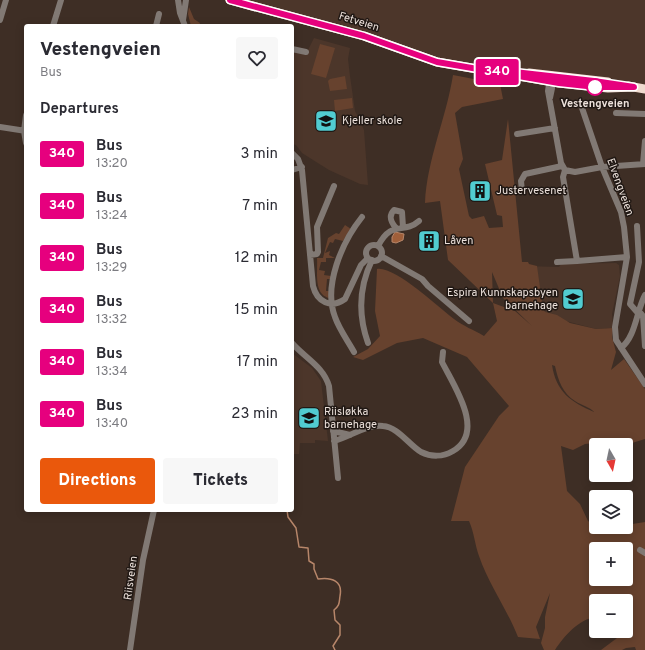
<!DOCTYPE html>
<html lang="en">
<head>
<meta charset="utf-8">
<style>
	body { margin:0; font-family:Overpass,sans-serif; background:#f7f7f7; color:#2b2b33; height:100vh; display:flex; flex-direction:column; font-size:15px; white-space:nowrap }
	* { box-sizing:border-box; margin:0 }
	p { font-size:13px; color:#7c7c81 }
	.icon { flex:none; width:22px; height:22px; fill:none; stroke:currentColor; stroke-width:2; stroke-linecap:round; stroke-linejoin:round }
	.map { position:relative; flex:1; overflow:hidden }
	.panel { position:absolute; left:24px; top:24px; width:270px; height:488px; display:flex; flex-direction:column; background:#fff; border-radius:4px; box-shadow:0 2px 10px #0003 }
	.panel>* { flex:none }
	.badge { padding:0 8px; border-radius:3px; font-size:14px; line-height:26px }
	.needle { width:26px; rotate:171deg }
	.tools { position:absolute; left:589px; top:438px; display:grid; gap:8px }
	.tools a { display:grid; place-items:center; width:44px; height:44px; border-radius:4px; background:#fff; box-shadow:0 2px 10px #0003; font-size:20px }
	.map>.badge { position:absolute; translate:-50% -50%; box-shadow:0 0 0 2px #fff }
	h2 { padding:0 16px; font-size:15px; line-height:36px }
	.round { display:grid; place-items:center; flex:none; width:42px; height:42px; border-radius:4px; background:#f7f7f7 }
	.overview { display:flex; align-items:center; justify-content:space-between; height:68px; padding:0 16px }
	h1 { font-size:19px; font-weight:800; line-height:30px }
	.button { display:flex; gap:8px; margin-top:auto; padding:8px 16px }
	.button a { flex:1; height:46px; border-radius:4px; background:#ea580c; color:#fff; font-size:16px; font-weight:800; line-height:46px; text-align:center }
	.button a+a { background:#f7f7f7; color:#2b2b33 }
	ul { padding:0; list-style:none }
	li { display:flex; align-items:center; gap:12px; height:52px; padding:0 16px }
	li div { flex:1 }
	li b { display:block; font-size:15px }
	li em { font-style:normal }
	li .badge { min-width:44px; font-weight:700; text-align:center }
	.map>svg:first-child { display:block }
	.built { fill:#4c362a }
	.green { fill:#67422e; fill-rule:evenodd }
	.water { fill:#a05f3a; stroke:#b7866a }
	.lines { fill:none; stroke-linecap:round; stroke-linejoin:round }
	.stream { stroke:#b7866a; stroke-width:1.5 }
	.minor { stroke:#817974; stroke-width:6 }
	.highway { stroke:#f0dbcf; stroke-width:9 }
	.line-casing { stroke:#fff; stroke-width:9 }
	.line { stroke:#e6007e; stroke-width:6 }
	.stop-dot { fill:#fff; stroke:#e6007e; stroke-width:2 }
	.labels { text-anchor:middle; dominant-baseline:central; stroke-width:3; stroke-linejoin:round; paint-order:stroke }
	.street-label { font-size:11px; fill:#ece1db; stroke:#201814 }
	.stop-label { font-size:11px; font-weight:bold; fill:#ece1db; stroke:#201814 }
	.poi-label { font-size:11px; fill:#ece1db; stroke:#201814; text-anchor:start }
</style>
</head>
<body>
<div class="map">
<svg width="645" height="650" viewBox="0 0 645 650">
	<rect width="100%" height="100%" fill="#3e2e25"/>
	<!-- built -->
	<path class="built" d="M239 0H645V86L602 83 472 66 422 57Z
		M314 38 350 48 348 59 350 76 355 111 364 130 368 185 360 184 329 170 302 153 296 145 292 144V51L306 54Z
		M616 263 619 265 620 276 612 314 613 328 596 329 539 314 524 266 559 267 561 264Z
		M292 353 312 368 321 381 328 441 315 440V443H300L299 454H292Z"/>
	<!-- green -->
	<path class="green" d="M189 7 194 19 200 23 199 26H191L188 14Z
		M320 44 335 48 326 78 311 74Z
		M453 75 500 84 503 99 462 107 455 113 463 159 459 169 469 216 472 219 484 216 489 228 503 227 502 216 497 215 485 164 502 160 508 119 522 262H528L529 264 537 266 543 309 545 312 557 315 570 323 596 329 613 328 612 337 616 352 611 370 624 359 645 389V439L632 443 626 454V445H608L606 442 585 444 573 450 561 446 567 491 580 504 588 521 596 527 601 528 626 527V525L645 522V650H636L635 647 626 648 622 650H601L617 638 621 631H626V601H596V617C579 619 564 636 555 650H544L541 643 545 628V617L550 593 536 627 540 639 518 637C507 609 489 585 479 556 475 545 474 532 469 521H451L465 467 499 416 509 406 467 357 423 338 397 343 363 360 353 357 368 349 380 336 375 311 377 269C395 266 438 307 454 319 463 326 474 330 484 336L497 321 493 303 448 260 440 201 425 203C427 159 446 119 453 75ZM492 272 503 298 532 326 515 311 493 303ZM552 365 555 366C558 380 563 394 575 401 581 405 590 407 594 412 571 402 556 392 552 365ZM596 549H626V579H596Z
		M345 76 347 89 330 91 328 81 330 79Z
		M352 98 353 108 335 111 334 100Z
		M345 225 351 229 343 241 335 239 333 243 330 242 325 253 330 251 329 255 335 258H326V262H321L319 270 325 271 324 275 331 276V279H327L326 291H330L329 298C313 294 318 271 317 258H323L328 238 336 233 339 234Z"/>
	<!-- water -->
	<path class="water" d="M395 232 404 234 403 240 396 243 392 242V237Z"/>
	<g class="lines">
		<!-- stream -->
		<path class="stream" d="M292 484V489
			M287 510 288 517 296 528 299 547 308 548 309 561 314 564V569L318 579C332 577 343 581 340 596 339 603 340 605 334 610L335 620 340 625V635L333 646 335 650"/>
		<!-- minor -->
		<path class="minor" d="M178 0 180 13 185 26
			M0 20 6 0
			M183 20 186 0
			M53 26 61 0
			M156 26 159 14
			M292 49 306 52
			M550 78 548 91 561 163 565 170 563 177 577 261 627 257
			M550 98 554 79
			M581 105 602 167 621 212 624 227 627 257 615 327 616 340 645 384
			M616 113 645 114
			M26 115 24 131 26 143
			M0 127 26 131
			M517 134 555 128
			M292 153 298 159 302 170 313 286C317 302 331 309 345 299L361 265 368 258
			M643 164 645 141
			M292 170 302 167
			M565 170 575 172 602 167 645 164
			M522 191 521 181 525 174 562 166
			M637 226 639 262 630 304 637 312
			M396 228C391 222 388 216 394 210L402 212 403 227
			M366 253a8 8 0 1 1 16 0a8 8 0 1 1-16 0Z
			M378 246C392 219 403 235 419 221
			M310 255 317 254 318 252 317 227 334 186
			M381 256 422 279 428 286 469 321
			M557 262 577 261
			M638 310 643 316 645 346
			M292 343C305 358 323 366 329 386L338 478
			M368 343C358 315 359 287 372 260
			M621 348C636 336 636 312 645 295
			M354 352C348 341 339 329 335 317 323 286 342 242 362 217
			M333 431 350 435
			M334 441C350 437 366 424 383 426 398 427 409 445 421 452 431 457 443 457 453 451 486 432 454 386 442 362L443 352
			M640 550 645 553
			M130 650 143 560 154 510"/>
		<!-- highway -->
		<path class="highway" d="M230 0 364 36 437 62 559 83 608 88 634 87
			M529 73 608 82
			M628 86 645 89"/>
	</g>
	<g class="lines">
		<!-- line casing -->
		<g class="line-casing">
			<path id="line" d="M230 0 364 36 437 62 559 83 596 87H634L594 81 496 70"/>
		</g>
		<!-- line -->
		<use href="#line" class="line"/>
	</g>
	<!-- icons -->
	<defs>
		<g id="school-square" transform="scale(1.15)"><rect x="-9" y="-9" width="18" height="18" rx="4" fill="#51ccd1" stroke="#201814"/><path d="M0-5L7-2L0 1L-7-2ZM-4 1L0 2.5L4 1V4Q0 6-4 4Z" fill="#111"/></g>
		<g id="building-square" transform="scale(1.15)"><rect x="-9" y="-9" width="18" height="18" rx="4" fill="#51ccd1" stroke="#201814"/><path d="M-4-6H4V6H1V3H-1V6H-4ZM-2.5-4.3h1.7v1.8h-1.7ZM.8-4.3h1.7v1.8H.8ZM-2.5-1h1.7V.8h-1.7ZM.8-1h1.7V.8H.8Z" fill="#111"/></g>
	</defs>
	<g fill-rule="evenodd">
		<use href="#school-square" x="326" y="121"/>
		<use href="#building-square" x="480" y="191"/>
		<use href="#building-square" x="429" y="241"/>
		<use href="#school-square" x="573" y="299"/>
		<use href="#school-square" x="309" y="418"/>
	</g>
	<!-- markers -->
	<circle class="stop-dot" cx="595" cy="87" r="8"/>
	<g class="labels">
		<!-- street labels -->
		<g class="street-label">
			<text transform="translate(359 22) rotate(17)">Fetveien</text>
			<text transform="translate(620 187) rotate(70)">Elvengveien</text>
			<text transform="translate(131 578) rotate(-82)">Riisveien</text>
		</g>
		<!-- stop labels -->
		<g class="stop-label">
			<text x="595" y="104">Vestengveien</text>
		</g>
		<!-- poi labels -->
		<g class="poi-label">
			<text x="342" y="121">Kjeller skole</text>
			<text x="496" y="191">Justervesenet</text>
			<text x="444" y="241">Låven</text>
			<text x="558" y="293" text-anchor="end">Espira Kunnskapsbyen<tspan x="558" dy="13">barnehage</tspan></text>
			<text x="324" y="412">Riisløkka<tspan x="324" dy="13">barnehage</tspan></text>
		</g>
	</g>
</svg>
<div class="tools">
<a><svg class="needle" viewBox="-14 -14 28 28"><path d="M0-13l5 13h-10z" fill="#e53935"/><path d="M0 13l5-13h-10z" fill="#7c7c81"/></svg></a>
<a><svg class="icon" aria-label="layers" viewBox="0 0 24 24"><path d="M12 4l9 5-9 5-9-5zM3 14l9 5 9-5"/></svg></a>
<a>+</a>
<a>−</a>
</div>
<b class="badge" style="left:497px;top:72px;background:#e6007e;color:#fff">340</b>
<section class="panel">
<div class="overview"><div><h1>Vestengveien</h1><p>Bus</p></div><a class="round"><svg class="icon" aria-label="heart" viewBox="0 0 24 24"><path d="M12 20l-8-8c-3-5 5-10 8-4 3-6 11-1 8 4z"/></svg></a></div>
<h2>Departures</h2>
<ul>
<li><span class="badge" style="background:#e6007e;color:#fff">340</span><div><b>Bus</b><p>13:20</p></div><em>3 min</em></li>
<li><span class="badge" style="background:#e6007e;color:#fff">340</span><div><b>Bus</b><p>13:24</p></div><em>7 min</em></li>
<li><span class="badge" style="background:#e6007e;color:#fff">340</span><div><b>Bus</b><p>13:29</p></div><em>12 min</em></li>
<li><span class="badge" style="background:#e6007e;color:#fff">340</span><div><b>Bus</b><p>13:32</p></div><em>15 min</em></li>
<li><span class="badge" style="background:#e6007e;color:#fff">340</span><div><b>Bus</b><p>13:34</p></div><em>17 min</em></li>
<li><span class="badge" style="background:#e6007e;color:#fff">340</span><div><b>Bus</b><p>13:40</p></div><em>23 min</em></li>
</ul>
<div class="button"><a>Directions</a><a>Tickets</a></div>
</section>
</div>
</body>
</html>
